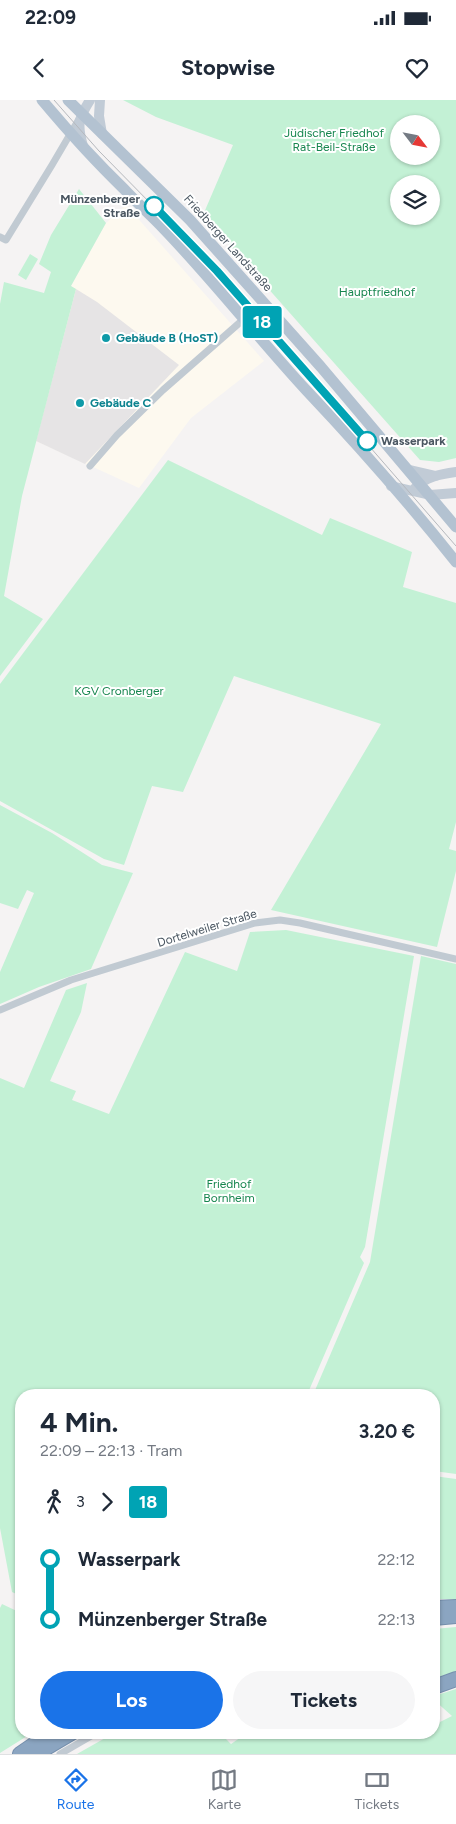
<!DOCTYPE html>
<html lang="de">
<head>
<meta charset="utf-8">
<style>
	body { margin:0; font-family:Figtree,sans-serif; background:#f6f6f7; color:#1f2937; height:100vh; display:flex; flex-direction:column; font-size:19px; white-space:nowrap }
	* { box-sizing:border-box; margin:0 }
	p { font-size:16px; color:#747a83 }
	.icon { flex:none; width:28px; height:28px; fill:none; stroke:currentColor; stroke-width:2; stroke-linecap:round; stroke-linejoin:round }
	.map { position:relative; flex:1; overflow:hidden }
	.details { position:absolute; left:15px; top:1289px; width:425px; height:350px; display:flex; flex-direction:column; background:#fff; border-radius:20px; box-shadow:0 1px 4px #0004 }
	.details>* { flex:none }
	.badge { padding:0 10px; border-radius:4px; font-size:18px; line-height:32px }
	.needle { width:32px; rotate:122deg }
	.controls { position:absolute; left:390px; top:15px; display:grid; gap:10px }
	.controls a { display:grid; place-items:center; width:50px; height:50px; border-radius:50%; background:#fff; box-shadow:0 1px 4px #0004; font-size:25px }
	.map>.badge { position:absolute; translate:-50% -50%; box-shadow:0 0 0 2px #fff }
	.legs { display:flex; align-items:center; gap:8px; height:55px; padding:0 25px; font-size:16px }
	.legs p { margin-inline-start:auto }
	.summary { display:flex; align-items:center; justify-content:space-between; height:85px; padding:0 25px }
	h1 { font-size:28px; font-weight:700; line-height:38px }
	.cta { display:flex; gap:10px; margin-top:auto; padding:10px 25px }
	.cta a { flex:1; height:58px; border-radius:30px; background:#1a73e8; color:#fff; font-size:20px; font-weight:700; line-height:58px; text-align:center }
	.cta a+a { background:#f6f6f7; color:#1f2937 }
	ul { padding:0 25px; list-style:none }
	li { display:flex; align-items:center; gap:18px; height:60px; font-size:19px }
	li i { display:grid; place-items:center; width:8px; height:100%; margin:0 6px; background:currentColor }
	li i::after { content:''; width:12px; height:12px; margin:-6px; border:4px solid; border-radius:50%; background:#fff }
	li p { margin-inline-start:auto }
	li:first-child i { background:linear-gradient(#0000 50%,currentColor 0) }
	li:last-child i { background:linear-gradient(currentColor 50%,#0000 0) }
	.status { display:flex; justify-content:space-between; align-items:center; height:35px; padding:0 25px; background:#fff; direction:ltr }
	.status svg { height:14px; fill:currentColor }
	header { display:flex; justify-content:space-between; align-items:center; height:65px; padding:0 25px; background:#fff; font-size:22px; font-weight:700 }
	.dock { display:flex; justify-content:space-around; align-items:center; height:70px; border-top:1px solid #e0e1e3; background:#fff; font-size:14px; color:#747a83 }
	.dock a { display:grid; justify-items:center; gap:2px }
	.dock .active { color:#1a73e8 }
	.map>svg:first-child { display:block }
	.commercial { fill:#fdf9ef }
	.education { fill:#e6e4e5 }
	.green { fill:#c3f1d5; fill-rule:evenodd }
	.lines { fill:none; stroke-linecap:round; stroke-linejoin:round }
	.motorway-casing { stroke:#7690ad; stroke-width:16 }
	.minor { stroke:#c1cad2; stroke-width:7 }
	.secondary { stroke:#c1cbd6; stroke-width:10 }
	.primary { stroke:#b3c2d1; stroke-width:11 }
	.motorway { stroke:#8ba5c1; stroke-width:14 }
	.tram { stroke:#b5b8bd; stroke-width:1 }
	.line-1-casing { stroke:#fff; stroke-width:11 }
	.line-1 { stroke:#00a3b4; stroke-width:8 }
	.stop-1-dot { fill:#fff; stroke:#00a3b4; stroke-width:2.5 }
	.culture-dot { fill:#0f9aa8; stroke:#fff; stroke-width:2 }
	.labels { text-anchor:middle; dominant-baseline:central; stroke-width:4; stroke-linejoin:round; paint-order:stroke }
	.park-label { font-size:12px; fill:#17864f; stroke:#fff }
	.stop-label { font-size:12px; font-weight:bold; fill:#4a5661; stroke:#fff; text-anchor:end }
	.street-label { font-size:12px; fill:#4a5661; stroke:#fff }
	.culture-label { font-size:12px; font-weight:bold; fill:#0d838f; stroke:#fff; text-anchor:start }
</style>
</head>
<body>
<div class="status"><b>22:09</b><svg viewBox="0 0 49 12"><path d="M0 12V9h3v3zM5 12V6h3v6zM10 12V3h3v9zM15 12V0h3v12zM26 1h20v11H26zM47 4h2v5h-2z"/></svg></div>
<header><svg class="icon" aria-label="back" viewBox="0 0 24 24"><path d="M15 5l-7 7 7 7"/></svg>Stopwise<svg class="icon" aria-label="heart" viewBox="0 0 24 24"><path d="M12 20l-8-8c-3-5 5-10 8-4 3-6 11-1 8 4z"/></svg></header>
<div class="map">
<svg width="456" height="1654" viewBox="0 0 456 1654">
	<rect width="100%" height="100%" fill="#f5f3f3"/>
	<!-- commercial -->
	<path class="commercial" d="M126 105 264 261 191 318 139 388 36 341 75 189 71 186 106 123Z"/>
	<!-- education -->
	<path class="education" d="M76 189 97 202 179 265 85 364 36 341Z"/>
	<!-- green -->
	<path class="green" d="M123 0H456V358L439 362 420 360 203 115 233 45 156 17ZM399 24H431V56H399ZM399 84H431V116H399Z
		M79 89 106 123 71 186 76 189 22 396 4 496 43 519 0 576V204L4 182 44 193 51 172 39 164 51 135Z
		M30 154 38 159 26 180 18 175Z
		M168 360 322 435 330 418 412 452 403 487 456 503V722L449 749 456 751V771L437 847 271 810 381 624 234 576 183 692 152 686 124 765 104 759 0 701V584Z
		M0 705 52 733 102 765 133 773 91 869 39 887 0 904V872L34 793 27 790 18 809 0 803Z
		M286 830 414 856 365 1147 360 1157 364 1163 307 1295H21V1496L12 1492 0 1428V978L24 988 66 890 87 883 81 912 50 981 76 991 72 1000 109 1014 185 852 237 871 250 832Z
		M421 856 456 864V1374L434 1371V1295H313L370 1162Z
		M434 1376 456 1379V1499H434Z
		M2 1504 21 1513V1632L32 1633 0 1653V1508Z
		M456 1527V1572L434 1578V1529Z
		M456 1589V1654H77L114 1633H220L231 1644 247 1633H298L355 1636 368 1633 434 1632V1625L452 1616 434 1600V1596Z"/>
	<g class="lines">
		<!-- motorway casing -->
		<g class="motorway-casing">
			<path id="motorway" d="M434 1508 456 1507
				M434 1518 456 1516
				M434 1587 456 1579
				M20 1654 52 1632
				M36 1654 73 1632"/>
		</g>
		<!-- minor -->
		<path class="minor" d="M0 137 6 140 52 65 79 19
			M90 366 117 335 163 290 245 218
			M0 910 71 880 255 823 280 820 300 823 456 859
			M60 1654 98 1632"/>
		<!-- secondary -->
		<path class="secondary" d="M100 0 99 16 102 34
			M83 46C77 25 78 19 90 0
			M410 370 436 376
			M391 386 430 395 456 393
			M415 388C425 377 441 374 456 372"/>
		<!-- primary -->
		<path class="primary" d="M42 0C68 31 95 61 124 89 137 103 151 115 164 129 214 181 258 238 307 291 359 346 409 403 456 462
			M68 0 190 120 321 267 456 427"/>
		<!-- motorway -->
		<use href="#motorway" class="motorway"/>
		<!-- tram -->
		<path class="tram" d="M54 0 99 51 217 171 456 446"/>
	</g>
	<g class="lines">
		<!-- line-1 casing -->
		<g class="line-1-casing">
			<path id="line-1" d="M154 106 217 171 367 341"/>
		</g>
		<!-- line-1 -->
		<use href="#line-1" class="line-1"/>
	</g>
	<!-- markers -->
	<g class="stop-1-dot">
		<circle cx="154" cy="106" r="9"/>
		<circle cx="367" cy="341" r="9"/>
	</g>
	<g class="culture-dot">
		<circle cx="106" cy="238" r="5"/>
		<circle cx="80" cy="303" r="5"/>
	</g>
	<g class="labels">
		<!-- park labels -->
		<g class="park-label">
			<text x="334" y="33">Jüdischer Friedhof<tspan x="334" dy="14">Rat-Beil-Straße</tspan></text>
			<text x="377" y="192">Hauptfriedhof</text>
			<text x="119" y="591">KGV Cronberger</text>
			<text x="229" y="1084">Friedhof<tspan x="229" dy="14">Bornheim</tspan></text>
		</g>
		<!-- stop labels -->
		<g class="stop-label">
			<text x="140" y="99">Münzenberger<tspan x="140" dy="14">Straße</tspan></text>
			<text x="381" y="341" text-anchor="start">Wasserpark</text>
		</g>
		<!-- street labels -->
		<g class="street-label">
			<text transform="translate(228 143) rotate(48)">Friedberger Landstraße</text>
			<text transform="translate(207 828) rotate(-17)">Dortelweiler Straße</text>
		</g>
		<!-- culture labels -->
		<g class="culture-label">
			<text x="116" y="238">Gebäude B (HoST)</text>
			<text x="90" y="303">Gebäude C</text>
		</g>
	</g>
</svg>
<div class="controls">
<a><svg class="needle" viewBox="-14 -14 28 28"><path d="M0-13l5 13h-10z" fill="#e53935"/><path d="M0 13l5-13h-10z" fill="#747a83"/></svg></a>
<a><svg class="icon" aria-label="layers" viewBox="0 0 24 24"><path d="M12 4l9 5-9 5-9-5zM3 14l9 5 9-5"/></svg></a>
</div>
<b class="badge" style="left:262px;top:222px;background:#00a3b4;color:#fff">18</b>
<section class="details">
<div class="summary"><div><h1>4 Min.</h1><p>22:09 – 22:13 · Tram</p></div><b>3.20 €</b></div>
<div class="legs"><svg class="icon" aria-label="walk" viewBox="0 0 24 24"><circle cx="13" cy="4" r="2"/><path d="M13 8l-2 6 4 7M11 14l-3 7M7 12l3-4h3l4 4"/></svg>3<svg class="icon" aria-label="forward" viewBox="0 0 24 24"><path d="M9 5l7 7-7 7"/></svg><b class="badge" style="background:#00a3b4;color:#fff">18</b></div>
<ul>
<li><i style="color:#00a3b4"></i><b>Wasserpark</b><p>22:12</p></li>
<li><i style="color:#00a3b4"></i><b>Münzenberger Straße</b><p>22:13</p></li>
</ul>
<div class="cta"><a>Los</a><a>Tickets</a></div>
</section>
</div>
<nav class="dock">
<a class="active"><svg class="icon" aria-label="directions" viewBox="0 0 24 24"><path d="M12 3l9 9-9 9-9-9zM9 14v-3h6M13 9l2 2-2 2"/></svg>Route</a>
<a><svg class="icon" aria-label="map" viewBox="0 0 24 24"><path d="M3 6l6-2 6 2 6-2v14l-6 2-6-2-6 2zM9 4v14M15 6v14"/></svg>Karte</a>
<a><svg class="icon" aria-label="tickets" viewBox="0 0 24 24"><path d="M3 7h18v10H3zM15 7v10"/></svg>Tickets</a>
</nav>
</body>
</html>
